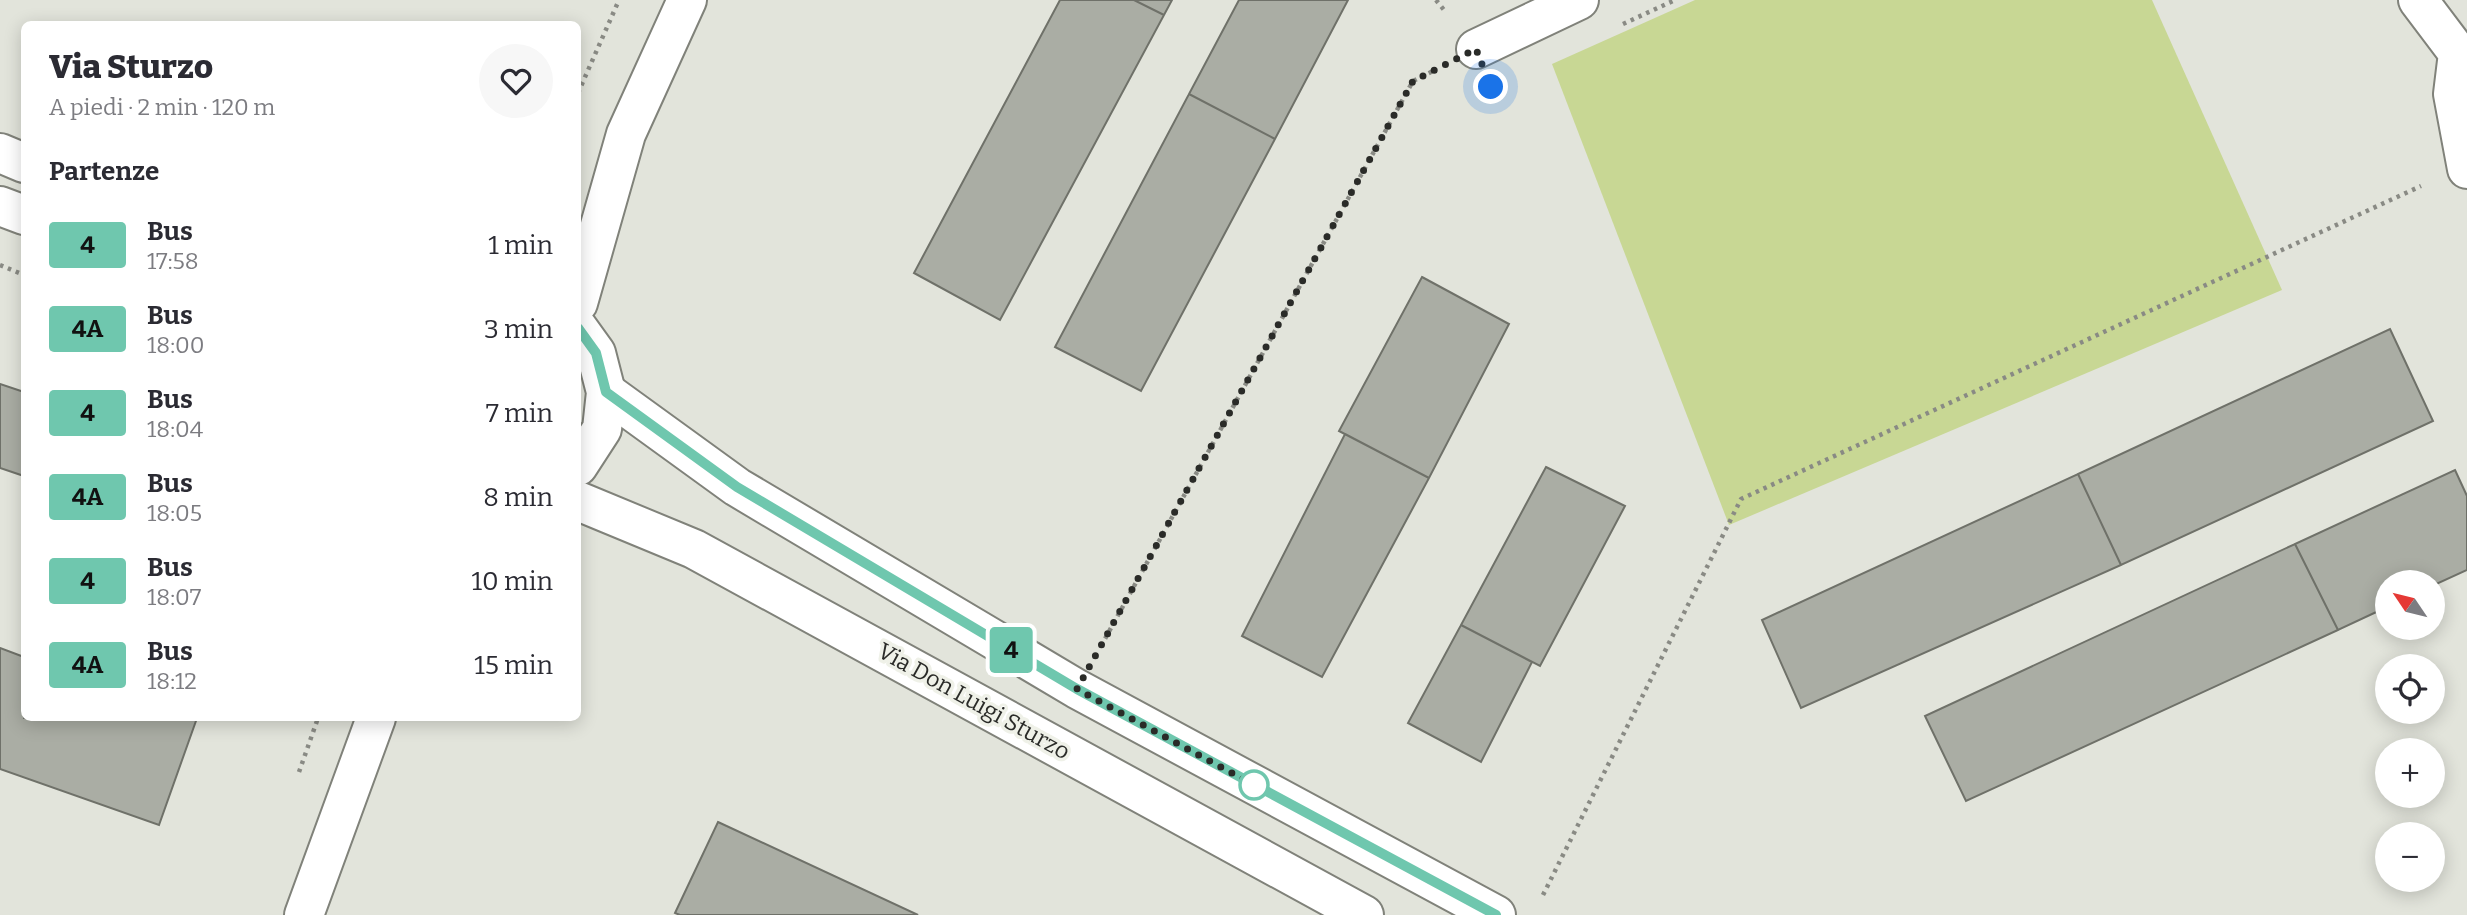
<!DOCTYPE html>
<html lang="it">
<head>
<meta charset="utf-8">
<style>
	body { margin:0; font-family:Bitter,serif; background:#f7f7f7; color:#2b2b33; height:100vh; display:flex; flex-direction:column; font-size:26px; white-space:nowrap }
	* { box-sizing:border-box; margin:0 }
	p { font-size:23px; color:#7c7c81 }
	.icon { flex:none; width:38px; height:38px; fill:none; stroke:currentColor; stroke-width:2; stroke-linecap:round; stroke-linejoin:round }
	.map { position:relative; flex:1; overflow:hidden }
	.sheet { position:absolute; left:21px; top:21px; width:560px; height:700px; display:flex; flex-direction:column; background:#fff; border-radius:10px; box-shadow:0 4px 18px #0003 }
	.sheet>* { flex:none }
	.badge { padding:0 14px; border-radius:5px; font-size:24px; line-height:46px }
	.needle { width:46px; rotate:305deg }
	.controls { position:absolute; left:2375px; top:570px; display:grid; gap:14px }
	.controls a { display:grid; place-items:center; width:70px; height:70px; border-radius:50%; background:#fff; box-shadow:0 4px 18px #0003; font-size:35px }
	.you { position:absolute; width:35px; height:35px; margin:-18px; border:5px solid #fff; border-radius:50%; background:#1a73e8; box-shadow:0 0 0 10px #1a73e833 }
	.map>.badge { position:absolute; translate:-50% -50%; box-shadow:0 0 0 4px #fff }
	h2 { padding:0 28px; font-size:26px; line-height:63px }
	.round { display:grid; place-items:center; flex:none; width:74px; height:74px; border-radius:37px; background:#f7f7f7 }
	.overview { display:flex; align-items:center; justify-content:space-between; height:119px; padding:0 28px }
	h1 { font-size:33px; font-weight:800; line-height:52px }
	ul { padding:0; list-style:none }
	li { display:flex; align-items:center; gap:21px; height:84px; padding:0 28px }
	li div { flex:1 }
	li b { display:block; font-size:26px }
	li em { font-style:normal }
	li .badge { min-width:77px; font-weight:700; text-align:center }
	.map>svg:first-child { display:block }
	.green { fill:#c8d794 }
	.building { fill:#aaada4; stroke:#6f7169; stroke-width:2 }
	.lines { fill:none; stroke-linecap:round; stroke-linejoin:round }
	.street-casing { stroke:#80827a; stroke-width:42 }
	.secondary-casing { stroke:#80827a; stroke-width:42 }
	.path { stroke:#898a84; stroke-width:4.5; stroke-dasharray:3.5 5; stroke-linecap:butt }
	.street { stroke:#fff; stroke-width:38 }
	.secondary { stroke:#fff; stroke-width:38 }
	.line-casing { stroke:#fff; stroke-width:16 }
	.line { stroke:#6fc7ae; stroke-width:10 }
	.walk { stroke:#2a2b28; stroke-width:7; stroke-dasharray:0 12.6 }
	.stop-dot { fill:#fff; stroke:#6fc7ae; stroke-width:3.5 }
	.labels { text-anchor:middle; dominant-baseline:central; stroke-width:7; stroke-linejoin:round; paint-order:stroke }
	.street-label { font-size:23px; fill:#2a2b28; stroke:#eff1e8 }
</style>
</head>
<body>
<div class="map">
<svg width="2467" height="915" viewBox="0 0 2467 915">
	<rect width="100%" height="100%" fill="#e2e4db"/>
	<!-- green -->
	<path class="green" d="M1695 0H2152L2282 290 1729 525 1552 64Z"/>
	<!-- building -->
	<path class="building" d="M1060 0H1134L1164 15 1000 320 914 273Z
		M1134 0H1172L1164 15Z
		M1239 0H1348L1275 139 1189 94Z
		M1189 94 1275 139 1141 391 1055 347Z
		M1422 277 1509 324 1429 478 1339 431Z
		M2390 329 2433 421 2121 565 2078 474Z
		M0 384 24 392V476L0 468Z
		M1345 434 1429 478 1322 677 1242 636Z
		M1546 467 1625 506 1540 666 1461 625Z
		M2455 470 2467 496V570L2432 586V583H2387V607L2338 630 2295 544Z
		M2078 474 2121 565 1801 708 1762 620Z
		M2295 544 2338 630 1966 801 1925 716Z
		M1461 625 1532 662 1481 762 1408 723Z
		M0 648 24 657V718H197L159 825 0 769Z
		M718 822 918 915H680L675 913Z"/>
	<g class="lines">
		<!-- street casing -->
		<g class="street-casing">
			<path id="street" d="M2418 0 2458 53 2453 94 2467 169
				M1476 49 1579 0
				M0 153 24 163
				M0 206 24 215
				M606 392 737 487 1077 689 1496 915
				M578 501 694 549 1364 915"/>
		</g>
		<!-- secondary casing -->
		<g class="secondary-casing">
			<path id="secondary" d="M578 303 626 134 687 0
				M578 328 596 353 606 392 602 429 578 466
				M304 915 376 718"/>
		</g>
		<!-- path -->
		<path class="path" d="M1436 0 1444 10
			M1623 24 1675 0
			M578 93 619 0
			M0 265 24 275
			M1101 646 1413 81 1433 71
			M299 772 318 718
			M1543 895 1741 499 2421 186"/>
		<!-- street -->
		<use href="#street" class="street"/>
		<!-- secondary -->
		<use href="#secondary" class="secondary"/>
	</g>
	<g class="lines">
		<!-- line casing -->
		<g class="line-casing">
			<path id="line" d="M578 328 596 353 606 392 737 487 1077 689 1496 915"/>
		</g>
		<!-- line -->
		<use href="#line" class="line"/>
		<!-- walk -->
		<path class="walk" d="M1254 785 1077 689 1413 81 1476 49 1491 87"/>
	</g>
	<!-- markers -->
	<circle class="stop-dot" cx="1254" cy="785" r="14"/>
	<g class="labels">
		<!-- street labels -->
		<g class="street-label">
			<text transform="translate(974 701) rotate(29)">Via Don Luigi Sturzo</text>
		</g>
	</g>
</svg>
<div class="controls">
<a><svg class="needle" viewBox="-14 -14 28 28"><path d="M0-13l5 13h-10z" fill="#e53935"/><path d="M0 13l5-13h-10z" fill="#7c7c81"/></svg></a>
<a><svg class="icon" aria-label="locate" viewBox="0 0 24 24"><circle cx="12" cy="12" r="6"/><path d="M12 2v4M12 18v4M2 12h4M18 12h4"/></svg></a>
<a>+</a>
<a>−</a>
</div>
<div class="you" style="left:1491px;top:87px"></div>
<b class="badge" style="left:1011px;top:650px;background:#6fc7ae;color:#111">4</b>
<section class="sheet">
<div class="overview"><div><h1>Via Sturzo</h1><p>A piedi · 2 min · 120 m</p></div><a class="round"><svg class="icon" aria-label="heart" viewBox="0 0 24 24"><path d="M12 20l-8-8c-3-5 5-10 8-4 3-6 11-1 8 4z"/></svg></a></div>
<h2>Partenze</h2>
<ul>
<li><span class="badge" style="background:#6fc7ae;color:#111">4</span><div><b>Bus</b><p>17:58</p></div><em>1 min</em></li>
<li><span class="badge" style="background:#6fc7ae;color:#111">4A</span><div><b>Bus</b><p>18:00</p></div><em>3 min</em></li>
<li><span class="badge" style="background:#6fc7ae;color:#111">4</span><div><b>Bus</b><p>18:04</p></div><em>7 min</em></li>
<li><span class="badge" style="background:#6fc7ae;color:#111">4A</span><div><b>Bus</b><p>18:05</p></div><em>8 min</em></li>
<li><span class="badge" style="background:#6fc7ae;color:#111">4</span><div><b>Bus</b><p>18:07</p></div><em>10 min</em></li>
<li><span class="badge" style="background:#6fc7ae;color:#111">4A</span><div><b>Bus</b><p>18:12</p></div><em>15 min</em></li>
</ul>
</section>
</div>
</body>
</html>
